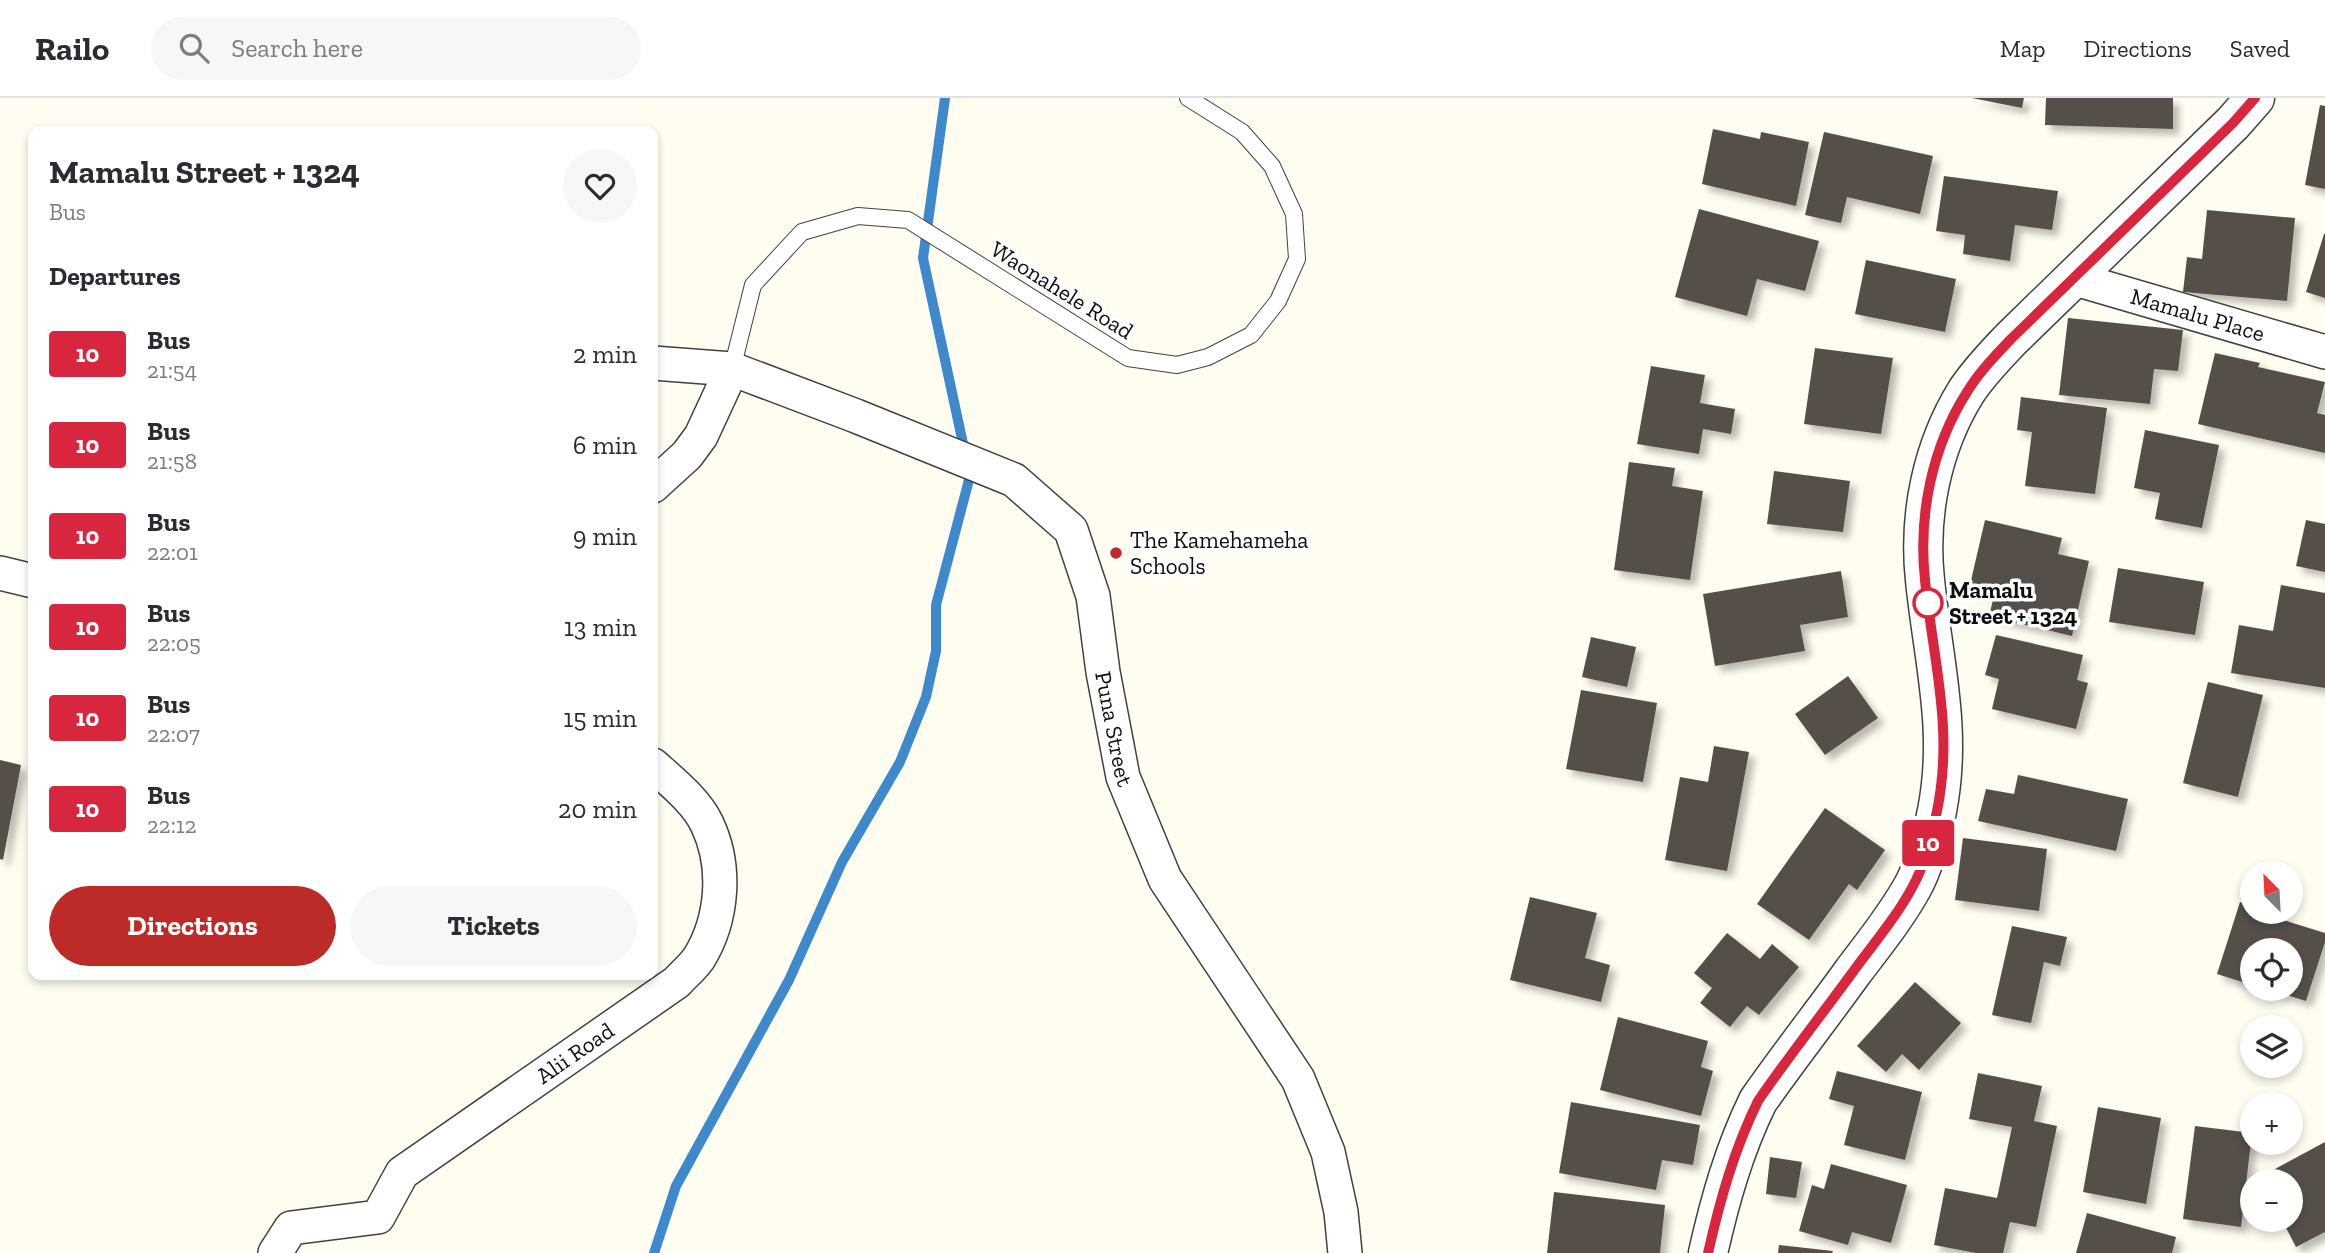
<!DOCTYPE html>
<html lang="en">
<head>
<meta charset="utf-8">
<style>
	body { margin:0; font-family:"Zilla Slab",serif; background:#f7f7f7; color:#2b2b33; height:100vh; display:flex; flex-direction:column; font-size:26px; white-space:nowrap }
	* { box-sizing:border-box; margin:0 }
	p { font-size:23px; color:#7c7c81 }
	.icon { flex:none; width:38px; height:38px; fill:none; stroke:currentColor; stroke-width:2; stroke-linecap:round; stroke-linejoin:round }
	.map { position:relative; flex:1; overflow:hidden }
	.sheet { position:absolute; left:28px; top:28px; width:630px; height:854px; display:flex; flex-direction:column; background:#fff; border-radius:14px; box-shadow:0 4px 10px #0003 }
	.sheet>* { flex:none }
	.badge { padding:0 14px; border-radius:5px; font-size:24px; line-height:46px }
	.needle { width:46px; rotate:336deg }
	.buttons { position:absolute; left:2240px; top:763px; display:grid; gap:14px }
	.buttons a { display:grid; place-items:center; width:63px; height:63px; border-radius:50%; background:#fff; box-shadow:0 4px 10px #0003; font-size:35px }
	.map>.badge { position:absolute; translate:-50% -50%; box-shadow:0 0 0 4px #fff }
	h2 { padding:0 21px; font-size:26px; line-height:63px }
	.round { display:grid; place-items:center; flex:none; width:74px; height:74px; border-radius:37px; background:#f7f7f7 }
	.head { display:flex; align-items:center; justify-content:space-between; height:119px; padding:0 21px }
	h1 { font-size:33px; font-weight:700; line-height:52px }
	.primary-button { display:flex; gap:14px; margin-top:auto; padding:14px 21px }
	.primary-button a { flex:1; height:80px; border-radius:42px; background:#bc2b28; color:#fff; font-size:28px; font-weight:700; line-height:80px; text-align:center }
	.primary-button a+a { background:#f7f7f7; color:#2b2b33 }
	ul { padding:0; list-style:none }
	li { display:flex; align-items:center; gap:21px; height:91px; padding:0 21px }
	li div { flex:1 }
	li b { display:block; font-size:26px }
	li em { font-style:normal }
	li .badge { min-width:77px; font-weight:700; text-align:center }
	header { display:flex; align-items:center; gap:42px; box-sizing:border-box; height:98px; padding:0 35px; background:#fff; border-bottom:2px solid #e1e1e2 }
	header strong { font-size:33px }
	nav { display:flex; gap:38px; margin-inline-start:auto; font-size:24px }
	.search { width:490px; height:63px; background:#f7f7f7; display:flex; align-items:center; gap:18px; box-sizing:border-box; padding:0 24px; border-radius:38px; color:#7c7c81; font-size:26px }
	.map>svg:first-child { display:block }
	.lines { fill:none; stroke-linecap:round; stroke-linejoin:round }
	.stream { stroke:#3d89cb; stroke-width:10 }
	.building { fill:#56504a; filter:url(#shadow) }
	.service-casing { stroke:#414141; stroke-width:18 }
	.minor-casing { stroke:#414141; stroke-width:36 }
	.tertiary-casing { stroke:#414141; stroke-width:41 }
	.service { stroke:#fff; stroke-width:16 }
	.minor { stroke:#fff; stroke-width:33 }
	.tertiary { stroke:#fff; stroke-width:38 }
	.line-casing { stroke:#fff; stroke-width:16 }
	.line { stroke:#d7263d; stroke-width:10 }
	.poi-dot { fill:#bc2b28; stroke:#fff; stroke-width:2.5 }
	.stop-dot { fill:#fff; stroke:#d7263d; stroke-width:3.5 }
	.labels { text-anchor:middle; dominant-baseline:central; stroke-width:7; stroke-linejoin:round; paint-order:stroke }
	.street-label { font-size:23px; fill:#0e0e0e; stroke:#fff }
	.poi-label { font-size:23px; fill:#0e0e0e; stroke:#fff; text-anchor:start }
	.stop-label { font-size:23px; font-weight:bold; fill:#0e0e0e; stroke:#fff; text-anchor:start }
</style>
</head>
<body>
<header>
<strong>Railo</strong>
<div class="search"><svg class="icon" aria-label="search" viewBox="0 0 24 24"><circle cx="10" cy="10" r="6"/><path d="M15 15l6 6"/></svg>Search here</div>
<nav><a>Map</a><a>Directions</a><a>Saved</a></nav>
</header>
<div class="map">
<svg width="2325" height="1155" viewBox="0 0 2325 1155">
	<defs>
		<filter id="shadow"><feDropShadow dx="6" dy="6" stdDeviation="3.5" flood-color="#0004"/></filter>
	</defs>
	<rect width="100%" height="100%" fill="#fffdef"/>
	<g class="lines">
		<!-- stream -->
		<path class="stream" d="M654 1155 676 1088 789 882 842 764 900 664 926 599 936 553V507L970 378 923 160 945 0"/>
	</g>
	<!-- building -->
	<path class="building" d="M1972 0H2024L2022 10Z
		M2046 0H2173V31L2045 27Z
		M2320 7 2325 8V91L2305 87Z
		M1713 31 1760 41 1761 34 1809 44 1796 108 1702 86Z
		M1824 34 1933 58 1920 116 1847 99 1841 125 1805 117Z
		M1944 78 2058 93 2052 132 2015 127 2010 163 1963 156 1965 137 1936 133Z
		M1699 111 1819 143 1805 193 1757 181 1747 218 1675 199Z
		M2207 112 2295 120 2287 203 2183 194 2187 159 2202 161Z
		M2324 136H2325V200L2306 194Z
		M1866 162 1956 181 1945 234 1855 216Z
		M2068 220 2183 232 2178 273 2154 271 2150 306 2059 297Z
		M1815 250 1893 260 1881 336 1804 326Z
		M2215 255 2260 265 2258 269 2325 284 2317 315 2325 317V355L2198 326Z
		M1651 268 1705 277 1700 305 1735 311 1731 336 1703 331 1699 356 1637 346Z
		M2021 299 2107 310 2095 396 2025 388 2032 334 2017 332Z
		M2145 332 2219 347 2202 430 2155 421 2160 395 2134 390Z
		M1629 364 1675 370 1672 388 1703 393 1690 482 1614 472Z
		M1774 373 1850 383 1843 434 1767 426Z
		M1985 422 2062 440 2058 456 2089 463 2072 538 1989 518 1994 498 1969 491Z
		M2306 422 2325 426V474L2296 468Z
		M2118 470 2204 484 2195 537 2109 524Z
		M1841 473 1848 519 1800 527 1805 553 1715 568 1703 496Z
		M2281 487 2325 495V590L2231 575 2239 527 2273 533Z
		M1996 537 2083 557 2077 582 2088 585 2076 631 1992 611 1999 581 1985 577Z
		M1591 539 1636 549 1627 589 1582 579Z
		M1848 578 1878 620 1825 657 1795 616Z
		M2208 584 2263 597 2238 699 2183 685Z
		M1581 592 1657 605 1643 684 1566 671Z
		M1714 648 1749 654 1727 773 1665 762 1680 679 1708 684Z
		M0 662 21 667 3 762 0 761Z
		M2018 677 2128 701 2116 753 1978 723 1986 691 2014 696Z
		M1825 710 1885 752 1857 792 1849 786 1809 842 1757 806Z
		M1963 740 2047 751 2039 813 1955 802Z
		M1530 799 1597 815 1585 860 1610 867 1601 904 1510 882Z
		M2240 804 2252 808V814H2271L2284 818 2283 822 2325 835V844L2306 903 2267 891H2291V852H2252V887L2217 876Z
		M2012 828 2067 839 2060 868 2044 864 2031 925 1992 917Z
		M1727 835 1760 861 1772 846 1799 869 1759 917 1747 908 1730 929 1700 905 1712 890 1694 875Z
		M1915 884 1961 925 1919 972 1902 956 1886 974 1857 948Z
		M1618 919 1708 943 1701 969 1713 973 1701 1018 1600 992Z
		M1837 973 1922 994 1905 1062 1844 1047 1854 1008 1829 1001Z
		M1978 975 2042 988 2034 1023 2057 1028 2036 1129 2010 1124 2003 1155H1976L1934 1147 1945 1090 1997 1100 2012 1029 1969 1021Z
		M1571 1004 1700 1027 1693 1067 1662 1062 1656 1092 1559 1075Z
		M2098 1009 2161 1020 2146 1106 2083 1094Z
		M2195 1028 2252 1035 2241 1129 2183 1121Z
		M2325 1044V1134L2296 1149 2282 1122H2291V1083H2262L2260 1079Z
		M1770 1059 1802 1064 1796 1100 1766 1096Z
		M1831 1066 1907 1087 1891 1145 1852 1134 1848 1147 1799 1133 1812 1087 1824 1091Z
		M1554 1094 1665 1107 1660 1155H1547Z
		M2087 1115 2176 1139 2172 1155H2076Z
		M1779 1147 1833 1153 1832 1155H1778Z"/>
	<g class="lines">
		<!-- service casing -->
		<g class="service-casing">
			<path id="service" d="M732 271 753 187 802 134 858 118 908 122 1128 260 1177 267 1208 259 1251 237 1278 203 1297 161 1294 116 1272 68 1242 34 1188 0"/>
		</g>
		<!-- minor casing -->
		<g class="minor-casing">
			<g id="minor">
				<path id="s1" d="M2072 180 2325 254"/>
				<path id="s2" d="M653 265 732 271 856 318 1014 382 1071 432 1093 498 1103 574 1123 679 1165 781 1298 981 1328 1054 1341 1114 1345 1155"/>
				<path d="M653 388 687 357 701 338 732 271"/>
				<path d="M0 475 33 483"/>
				<path id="s3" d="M275 1155 291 1130 378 1119 402 1075 677 884C684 876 693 869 699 860 723 821 727 768 707 726 696 703 672 684 653 667"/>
			</g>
		</g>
		<!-- tertiary casing -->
		<g class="tertiary-casing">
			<path id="tertiary" d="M1708 1155C1720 1102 1734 1052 1758 1003 1788 960 1821 918 1852 875 1873 847 1896 819 1913 788 1925 766 1932 737 1937 713 1953 631 1933 562 1925 482 1918 417 1932 349 1966 294 1979 274 1995 258 2011 241L2233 25 2255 0"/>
		</g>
		<!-- service -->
		<use href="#service" class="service"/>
		<!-- minor -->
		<use href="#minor" class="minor"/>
		<!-- tertiary -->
		<use href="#tertiary" class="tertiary"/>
	</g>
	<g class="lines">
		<!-- line casing -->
		<g class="line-casing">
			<path id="line" d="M1708 1155C1720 1102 1734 1052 1758 1003 1789 958 1823 915 1855 871 1875 844 1897 818 1913 788 1925 766 1932 738 1937 713 1954 631 1933 562 1925 482 1918 417 1932 349 1967 294 1979 274 1995 258 2011 241L2233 25 2255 0"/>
		</g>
		<!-- line -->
		<use href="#line" class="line"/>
	</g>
	<!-- markers -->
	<circle class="poi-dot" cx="1116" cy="455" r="7"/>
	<circle class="stop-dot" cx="1928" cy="505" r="14"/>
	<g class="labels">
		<!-- street labels -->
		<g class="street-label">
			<text transform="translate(1062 192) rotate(32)">Waonahele Road</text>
			<text stroke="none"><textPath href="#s1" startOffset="131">Mamalu Place</textPath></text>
			<text stroke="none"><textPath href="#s2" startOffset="662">Puna Street</textPath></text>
			<text stroke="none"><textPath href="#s3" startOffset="378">Alii Road</textPath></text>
		</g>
		<!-- poi labels -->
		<g class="poi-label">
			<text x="1130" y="442">The Kamehameha<tspan x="1130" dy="26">Schools</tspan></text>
		</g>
		<!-- stop labels -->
		<g class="stop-label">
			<text x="1949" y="492">Mamalu<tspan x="1949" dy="26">Street + 1324</tspan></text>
		</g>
	</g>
</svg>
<div class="buttons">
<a><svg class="needle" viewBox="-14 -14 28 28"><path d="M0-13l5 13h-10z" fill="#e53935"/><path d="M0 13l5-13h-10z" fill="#7c7c81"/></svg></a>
<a><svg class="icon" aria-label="locate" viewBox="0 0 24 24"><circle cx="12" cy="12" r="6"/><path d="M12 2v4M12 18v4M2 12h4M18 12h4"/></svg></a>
<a><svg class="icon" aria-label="layers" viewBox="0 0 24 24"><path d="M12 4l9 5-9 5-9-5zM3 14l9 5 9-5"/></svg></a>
<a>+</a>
<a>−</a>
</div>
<b class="badge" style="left:1928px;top:745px;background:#d7263d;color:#fff">10</b>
<section class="sheet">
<div class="head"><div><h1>Mamalu Street + 1324</h1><p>Bus</p></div><a class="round"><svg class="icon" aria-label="heart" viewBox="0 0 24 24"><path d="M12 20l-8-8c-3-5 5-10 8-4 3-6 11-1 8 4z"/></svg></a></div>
<h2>Departures</h2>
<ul>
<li><span class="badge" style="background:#d7263d;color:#fff">10</span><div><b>Bus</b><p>21:54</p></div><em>2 min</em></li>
<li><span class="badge" style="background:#d7263d;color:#fff">10</span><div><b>Bus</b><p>21:58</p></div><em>6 min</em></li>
<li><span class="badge" style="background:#d7263d;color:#fff">10</span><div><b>Bus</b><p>22:01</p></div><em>9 min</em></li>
<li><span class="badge" style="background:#d7263d;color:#fff">10</span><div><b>Bus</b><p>22:05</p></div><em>13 min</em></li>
<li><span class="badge" style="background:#d7263d;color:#fff">10</span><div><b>Bus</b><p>22:07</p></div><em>15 min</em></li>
<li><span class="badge" style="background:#d7263d;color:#fff">10</span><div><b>Bus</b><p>22:12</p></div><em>20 min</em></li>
</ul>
<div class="primary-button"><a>Directions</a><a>Tickets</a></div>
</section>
</div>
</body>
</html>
